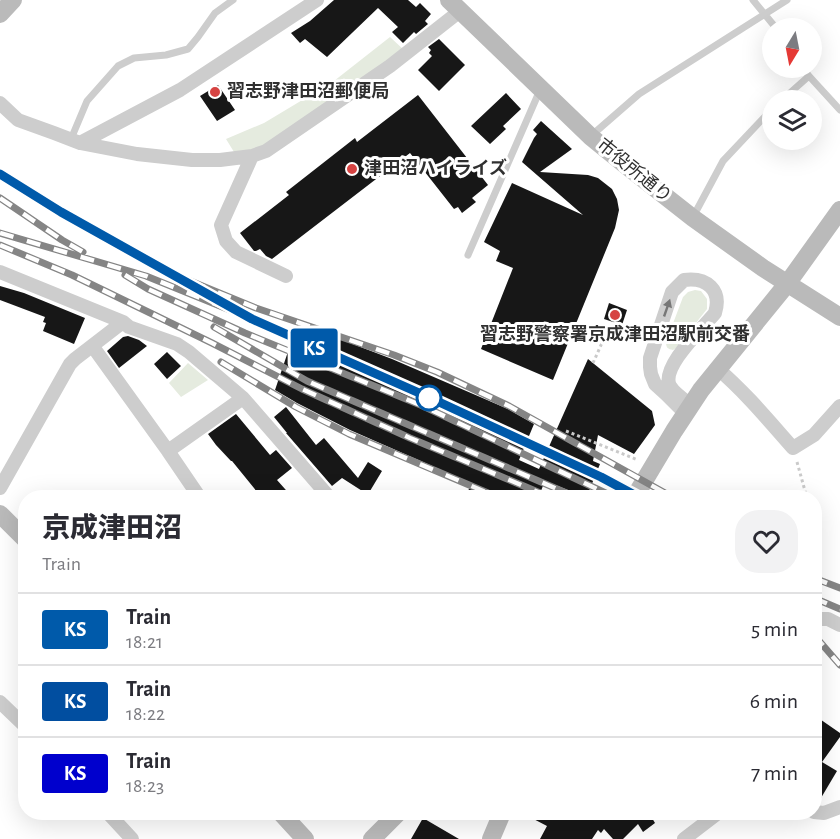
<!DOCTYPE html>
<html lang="en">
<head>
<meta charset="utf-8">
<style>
	body { margin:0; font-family:"Alegreya Sans","Noto Sans JP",sans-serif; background:#f2f2f3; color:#2b2b33; height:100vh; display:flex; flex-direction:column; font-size:22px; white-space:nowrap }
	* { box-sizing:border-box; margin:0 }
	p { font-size:20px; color:#7c7c81 }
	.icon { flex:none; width:33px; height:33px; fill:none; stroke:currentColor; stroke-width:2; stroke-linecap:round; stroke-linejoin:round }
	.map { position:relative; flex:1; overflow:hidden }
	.side { position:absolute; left:18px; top:490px; width:804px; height:330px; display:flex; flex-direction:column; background:#fff; border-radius:24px; box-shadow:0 6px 24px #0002 }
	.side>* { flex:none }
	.badge { padding:0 12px; border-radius:4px; font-size:21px; line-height:39px }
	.needle { width:39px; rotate:190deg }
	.buttons { position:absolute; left:762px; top:18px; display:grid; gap:12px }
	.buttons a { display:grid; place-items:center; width:60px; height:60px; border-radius:50%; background:#fff; box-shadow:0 6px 24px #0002; font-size:30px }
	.map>.badge { position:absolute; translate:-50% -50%; box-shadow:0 0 0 3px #fff }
	.round { display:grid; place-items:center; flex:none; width:63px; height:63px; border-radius:24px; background:#f2f2f3 }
	.head { display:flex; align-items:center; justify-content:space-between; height:102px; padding:0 24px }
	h1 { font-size:28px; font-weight:800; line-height:45px }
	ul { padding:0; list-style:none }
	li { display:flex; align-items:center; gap:18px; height:72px; padding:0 24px; border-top:2px solid #e1e1e2 }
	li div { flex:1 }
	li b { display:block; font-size:22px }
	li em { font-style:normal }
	li .badge { min-width:66px; font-weight:700; text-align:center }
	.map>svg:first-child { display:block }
	.green { fill:#e5ebdf }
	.building { fill:#171717 }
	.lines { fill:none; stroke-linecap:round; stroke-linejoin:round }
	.path { stroke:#cacaca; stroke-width:3; stroke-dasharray:3 3; stroke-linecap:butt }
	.lane { stroke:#cdcdcd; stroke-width:7 }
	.street { stroke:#cdcdcd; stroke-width:14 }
	.secondary { stroke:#bababa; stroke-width:18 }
	.rail-casing { stroke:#858585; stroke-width:7 }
	.rail { stroke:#fff; stroke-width:4.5; stroke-dasharray:14; stroke-linecap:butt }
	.oneway { fill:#777 }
	.line-casing { stroke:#fff; stroke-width:14 }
	.line { stroke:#005aaa; stroke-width:9 }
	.poi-dot { fill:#d64342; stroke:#fff; stroke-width:2 }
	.stop-dot { fill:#fff; stroke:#005aaa; stroke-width:3 }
	.labels { text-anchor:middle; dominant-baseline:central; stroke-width:6; stroke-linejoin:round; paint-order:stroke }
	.poi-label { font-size:18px; font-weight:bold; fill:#303030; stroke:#fff; text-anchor:start }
	.street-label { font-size:18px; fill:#303030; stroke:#fff }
</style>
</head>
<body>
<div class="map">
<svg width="840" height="839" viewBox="0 0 840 839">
	<rect width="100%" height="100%" fill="#fff"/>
	<!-- green -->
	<path class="green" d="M390 37 404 50 265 147 250 152H234L226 139 264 123 334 81Z
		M695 290 701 291 707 299V309L676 348 673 350C668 349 666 348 666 342L683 297 688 292Z
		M188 363 208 380 181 397 169 383Z"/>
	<!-- building -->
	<path class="building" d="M334 0H408L416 7 420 3 431 14 425 21 428 24 416 34 414 32 403 43 392 32 398 27 378 8 327 57 305 39 300 43 291 33 310 21Z
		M439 39 465 65 439 91 418 70 432 56 429 53 431 50 428 47Z
		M218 85 235 110 217 121 200 96Z
		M506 93 521 109 503 126 506 129 490 144 471 126Z
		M418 95 488 185 472 198 476 202 462 213 458 207 454 209 410 153 272 259 266 256 260 249 256 251H254L240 233 289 195 286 192 355 138 357 142Z
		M541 121 572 149 540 172 588 175 598 178 612 189 617 199 619 210 615 228 553 380 481 349 513 268 496 261 500 251 484 242 512 183 583 215 522 162 534 138 537 134 533 130Z
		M0 286 24 293 85 318 74 344 43 331 46 323 43 322 45 317 0 300Z
		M609 303 627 310 622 325 604 319Z
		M297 325 324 333 392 359 508 409 534 424 519 460 539 469 588 359 652 411 655 425 634 454 598 435 593 461 600 464 587 496 579 492 578 494 545 481 538 498H462L473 484 350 430 297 403 275 390Z
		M128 336 139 340 147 346 119 368 107 351 123 337Z
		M167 352 181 366 167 379 154 364Z
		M286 407 316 445 324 438 358 478 368 462 382 471 370 491 372 494 370 496 342 478 332 486 286 433H287L274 417Z
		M236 414 270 455 276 450 292 468 277 480 293 498H262L232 461H231L216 445 208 434Z
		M814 715 840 733V737L822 762 837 771 818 803H814Z
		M522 813H649L655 823 643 832 638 824 623 839H613L604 829 601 833 598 830 592 839H540L547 826Z
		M423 818 459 839H411Z"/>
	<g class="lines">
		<!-- path -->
		<path class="path" d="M573 331 603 341
			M593 363 609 327 629 333
			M566 431 638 460
			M797 462 807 498"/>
		<!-- lane -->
		<path class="lane" d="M753 0 776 28
			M803 68 809 76 840 110
			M782 100 809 76
			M592 135 639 94 787 0
			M71 139 87 101 118 66 134 58 166 55 188 49 198 37 215 13 233 0
			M693 217 723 161 772 109
			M468 255 540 90"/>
		<!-- street -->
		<path class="street" d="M0 103 18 120 54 133 80 143 137 154 192 160H220L252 156 266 151 390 66 460 11
			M80 143 180 90 317 0
			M252 156 221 225 226 241 236 252 286 276
			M0 272 123 322 129 327 177 344 189 352 243 398 330 498
			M93 345 96 351 168 451 200 498
			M718 369C746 393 769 421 793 448L814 435 840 406
			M685 413 666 394 655 384 651 374 650 367V358L672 292 684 280C707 277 722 290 715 313 704 327 660 367 670 386 674 393 684 400 691 405
			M168 451 243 398
			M0 488 70 364 75 359 123 322
			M814 619H828L840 625
			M0 702 26 727
			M814 812 824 813 840 807
			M108 813 132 839
			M684 839 718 813"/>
		<!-- secondary -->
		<path class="secondary" d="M449 0 591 137 623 163 693 218 763 268 840 317
			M0 14 13 0
			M634 498 674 431 701 390 787 284 840 210
			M0 514 26 540
			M281 813 305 839
			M372 839 398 813
			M491 839 502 813"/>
		<!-- rail casing -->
		<g class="rail-casing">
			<path id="rail" d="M0 174 61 212 113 240 173 275
				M0 198 62 240 83 252
				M0 233 146 276 252 319 426 396 601 477 640 498
				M0 245 72 275 212 343 302 389 410 438 552 498
				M166 271 256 308 394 355 437 372 509 406 674 498
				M125 275 148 289 245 333 423 406 616 498
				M214 327 307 381 578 498
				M221 362 296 407 349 434 488 493 503 498
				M814 578 840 588
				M814 598 840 609
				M814 635 840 665"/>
		</g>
		<!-- rail -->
		<use href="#rail" class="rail"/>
	</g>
	<!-- one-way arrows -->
	<defs><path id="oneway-solid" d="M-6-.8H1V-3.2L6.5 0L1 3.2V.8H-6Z" transform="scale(1.5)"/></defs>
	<use class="oneway" href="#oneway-solid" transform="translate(667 308) rotate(-71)"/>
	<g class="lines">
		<!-- line casing -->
		<g class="line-casing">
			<path id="line" d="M0 174 61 212 252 319 426 396 562 459 601 477 640 498"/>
		</g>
		<!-- line -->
		<use href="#line" class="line"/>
	</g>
	<!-- markers -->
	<g class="poi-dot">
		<circle cx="215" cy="92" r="6"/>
		<circle cx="352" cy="169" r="6"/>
		<circle cx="615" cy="315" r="6"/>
	</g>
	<circle class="stop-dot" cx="429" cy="398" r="12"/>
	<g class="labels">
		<!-- poi labels -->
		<g class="poi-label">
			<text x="227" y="92">習志野津田沼郵便局</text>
			<text x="364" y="169">津田沼ハイライズ</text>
			<text x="615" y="335" text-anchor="middle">習志野警察署京成津田沼駅前交番</text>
		</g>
		<!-- street labels -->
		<g class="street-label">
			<text transform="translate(634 171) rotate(39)">市役所通り</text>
		</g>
	</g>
</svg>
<div class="buttons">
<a><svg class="needle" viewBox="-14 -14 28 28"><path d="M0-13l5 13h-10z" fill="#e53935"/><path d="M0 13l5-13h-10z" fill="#7c7c81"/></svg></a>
<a><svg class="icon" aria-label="layers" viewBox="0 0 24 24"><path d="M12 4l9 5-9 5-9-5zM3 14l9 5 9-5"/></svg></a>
</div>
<b class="badge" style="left:314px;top:348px;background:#005aaa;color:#fff">KS</b>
<section class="side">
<div class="head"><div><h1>京成津田沼</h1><p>Train</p></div><a class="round"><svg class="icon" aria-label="heart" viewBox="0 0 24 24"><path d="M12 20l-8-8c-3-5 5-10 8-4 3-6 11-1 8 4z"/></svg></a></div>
<ul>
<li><span class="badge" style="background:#005aaa;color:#fff">KS</span><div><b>Train</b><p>18:21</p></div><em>5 min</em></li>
<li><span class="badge" style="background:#014ea0;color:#fff">KS</span><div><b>Train</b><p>18:22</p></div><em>6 min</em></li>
<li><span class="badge" style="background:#0000cd;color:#fff">KS</span><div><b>Train</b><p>18:23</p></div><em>7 min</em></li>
</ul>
</section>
</div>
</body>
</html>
